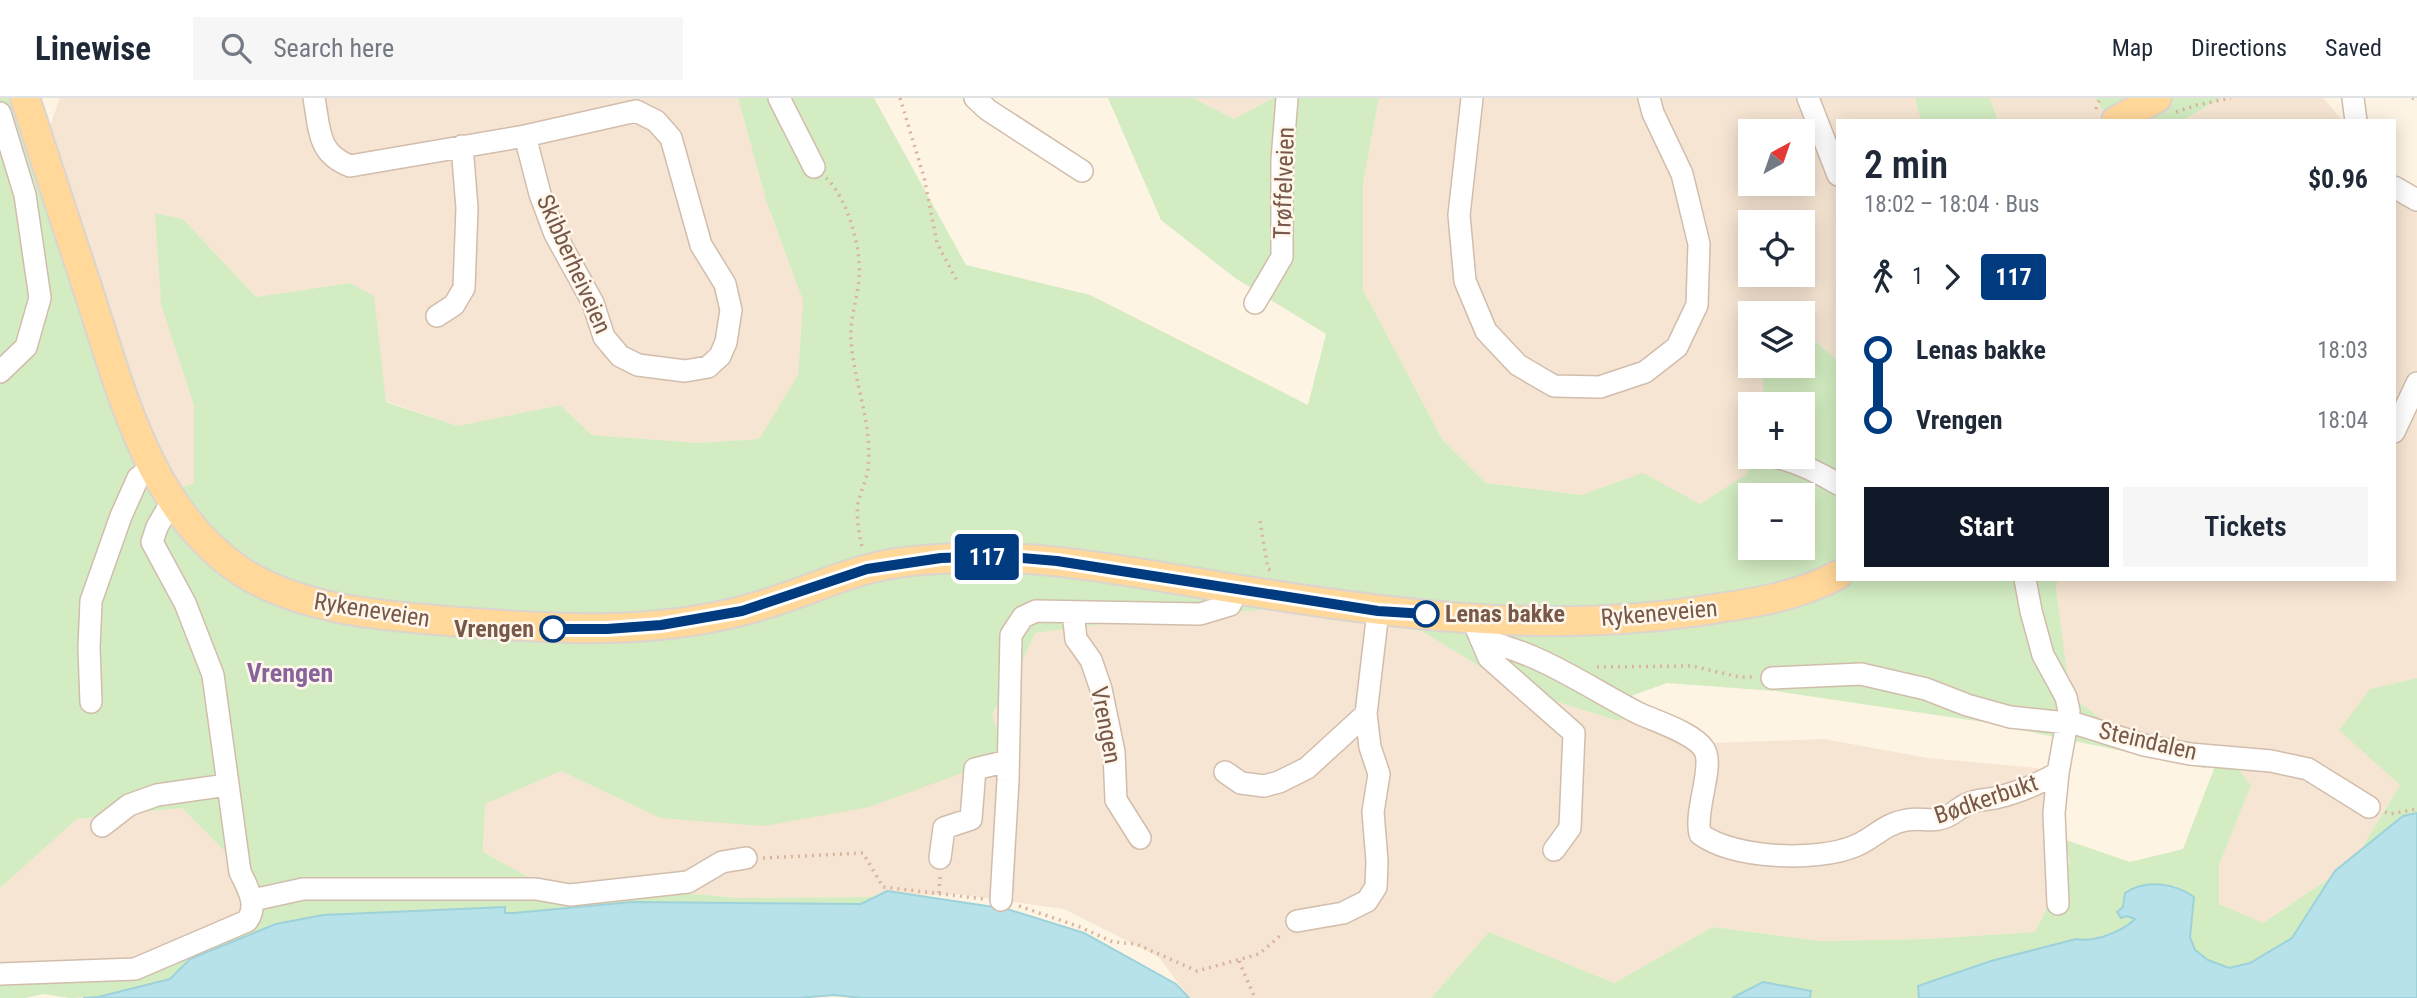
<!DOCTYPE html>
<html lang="en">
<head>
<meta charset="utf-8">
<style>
	body { margin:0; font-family:"Roboto Condensed",sans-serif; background:#f6f6f7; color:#1f2937; height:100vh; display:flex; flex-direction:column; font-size:26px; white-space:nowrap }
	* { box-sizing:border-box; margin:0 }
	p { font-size:23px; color:#747a83 }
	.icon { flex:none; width:38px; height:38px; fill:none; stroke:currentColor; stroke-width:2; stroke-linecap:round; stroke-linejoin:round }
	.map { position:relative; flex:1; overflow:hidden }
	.panel { position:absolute; left:1836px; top:21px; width:560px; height:462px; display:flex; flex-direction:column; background:#fff; border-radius:0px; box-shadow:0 4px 18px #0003 }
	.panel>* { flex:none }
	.badge { padding:0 14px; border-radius:5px; font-size:24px; line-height:46px }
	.needle { width:46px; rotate:40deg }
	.tools { position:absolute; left:1738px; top:21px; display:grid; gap:14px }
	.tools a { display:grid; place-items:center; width:77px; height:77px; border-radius:0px; background:#fff; box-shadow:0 4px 18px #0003; font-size:35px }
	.map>.badge { position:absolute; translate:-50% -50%; box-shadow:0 0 0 4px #fff }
	.legs { display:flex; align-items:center; gap:10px; height:77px; padding:0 28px; font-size:23px }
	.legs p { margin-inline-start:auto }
	.overview { display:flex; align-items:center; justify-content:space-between; height:119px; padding:0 28px }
	h1 { font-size:38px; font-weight:600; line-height:52px }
	.button { display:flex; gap:14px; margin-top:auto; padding:14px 28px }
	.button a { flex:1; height:80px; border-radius:0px; background:#111827; color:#fff; font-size:28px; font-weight:600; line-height:80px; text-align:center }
	.button a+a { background:#f6f6f7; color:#1f2937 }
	ul { padding:0 28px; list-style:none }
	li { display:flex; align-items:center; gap:24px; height:70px; font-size:26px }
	li i { display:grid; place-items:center; width:10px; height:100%; margin:0 9px; background:currentColor }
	li i::after { content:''; width:18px; height:18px; margin:-9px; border:5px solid; border-radius:50%; background:#fff }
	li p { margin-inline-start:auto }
	li:first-child i { background:linear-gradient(#0000 50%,currentColor 0) }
	li:last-child i { background:linear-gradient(currentColor 50%,#0000 0) }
	header { display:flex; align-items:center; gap:42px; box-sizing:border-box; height:98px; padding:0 35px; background:#fff; border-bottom:2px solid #e0e1e3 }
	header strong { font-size:33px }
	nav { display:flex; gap:38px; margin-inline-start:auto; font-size:24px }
	.search { width:490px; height:63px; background:#f6f6f7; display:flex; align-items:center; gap:18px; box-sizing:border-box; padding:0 24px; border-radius:0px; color:#747a83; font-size:26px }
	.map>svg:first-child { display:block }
	.residential { fill:#f6e5d2; fill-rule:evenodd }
	.green { fill:#d3ecc1; fill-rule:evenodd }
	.water { fill:#b7e2e9; stroke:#9dd2db; stroke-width:2 }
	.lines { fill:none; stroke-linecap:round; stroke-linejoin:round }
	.minor-casing { stroke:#d2bdac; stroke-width:24 }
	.major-casing { stroke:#dcd4cf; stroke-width:32 }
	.path { stroke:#dab49d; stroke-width:3.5; stroke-dasharray:2 5; stroke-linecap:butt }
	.minor { stroke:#fff; stroke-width:21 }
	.major { stroke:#ffd89a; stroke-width:28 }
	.line-1-casing { stroke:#fff; stroke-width:16 }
	.line-1 { stroke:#003b80; stroke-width:10 }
	.stop-1-dot { fill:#fff; stroke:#003b80; stroke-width:3.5 }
	.labels { text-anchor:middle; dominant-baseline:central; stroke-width:5; stroke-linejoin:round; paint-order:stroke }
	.street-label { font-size:24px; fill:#785848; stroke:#fff7ec }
	.stop-label { font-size:24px; font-weight:bold; fill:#785848; stroke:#fff7ec; text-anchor:start }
	.neighbourhood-label { font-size:26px; font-weight:bold; fill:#88639c; stroke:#fff7ec }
</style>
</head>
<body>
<header>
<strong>Linewise</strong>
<div class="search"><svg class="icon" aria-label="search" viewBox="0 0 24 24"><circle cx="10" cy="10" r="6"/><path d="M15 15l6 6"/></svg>Search here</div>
<nav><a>Map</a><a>Directions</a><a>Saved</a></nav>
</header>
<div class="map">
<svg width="2417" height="900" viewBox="0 0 2417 900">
	<rect width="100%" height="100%" fill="#fef4e4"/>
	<!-- residential -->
	<path class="residential" d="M60 0H738L766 102 803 203 798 277 759 341 699 345 592 337 560 307 458 328 386 303 350 185 256 199 183 121 156 115 161 206 194 308V385L163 396 44 44Z
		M1193 0H1273L1234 21Z
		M1379 0H1915L1921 23H1838L1837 262 1803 233 1802 215H1750V268H1762L1764 306H1750V359H1753L1748 376 1700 406 1643 376 1581 397 1486 385 1442 341 1363 192V85ZM1750 33H1802V86H1750ZM1750 124H1802V177H1750Z
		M1990 0H2095L2110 23H1998Z
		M2222 0H2323L2343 23H2181Z
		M2394 79 2417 103V580L2370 591 2400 687 2360 753 2335 773 2330 780 2263 825 2219 806V767L2251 687 2228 658 2122 637 2070 597 2056 490 2058 481H2394Z
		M1319 505 1423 534 1517 591 1630 614 1636 623 1714 645 1824 641 1928 660 2038 670 2070 764 2035 834 1927 841 1819 843 1713 829 1614 885 1489 834 1431 900H1189L1159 859 1064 811 956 796 914 798 887 793 873 799 739 800 532 781 483 754 485 705 561 673 660 720 992 616 1014 581 1035 535 1142 521 1252 513Z
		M182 710 257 786 249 818 153 870 0 885V790L77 721Z"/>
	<!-- green -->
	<path class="green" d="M0 0H28L164 395 194 385V308L161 206 155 115 183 121 256 199 350 185 374 198 386 304 458 328 560 307 592 337 699 345 759 341 798 277 803 203 766 102 738 0H874L966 167 1090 197 1308 307 1326 236 1235 180 1161 122 1108 0H1193L1234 21 1273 0H1379L1363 85V192L1442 341 1486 385 1581 397 1643 375 1700 406 1747 376 1753 359H1802V306H1764L1762 268H1802L1803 233 1837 262 1838 481H2058L2056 490 2070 597 2122 637 2228 658 2251 687 2219 767V806L2263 825 2330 780 2292 840 2250 865 2229 870 2208 862 2195 852 2190 840 2194 799 2176 788 2125 795 2123 809 2127 818 2135 820 2126 830 2085 843 1919 888V900H1810L1811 893 1763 884 1732 900H1431L1489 834 1614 885 1713 829 1819 843 1927 841 2035 834 2070 764 2063 741 2130 764 2183 751 2214 671 2210 668 2204 670 1983 624 1775 593 1667 585 1623 601 1630 614 1619 623 1517 591 1423 534 1319 505 1252 513 1142 521 1035 535 1014 581 992 616 1003 650 976 670 869 709 764 728 660 720 561 673 485 706 483 754 532 781 739 800 873 799 861 806 632 804 514 815H505V809L323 817 276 826 190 861 170 881 98 899 70 900 43 896 25 900H0V885L153 870 249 818 257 786 182 710 77 721 0 790ZM1750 397H1802V450H1750Z
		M1915 0H1990L1998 23H1921Z
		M2095 0H2222L2181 23H2110Z
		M2417 580V715L2403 718 2360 753 2400 687 2339 632 2370 591Z"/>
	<!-- water -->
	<path class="water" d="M2417 715V900H1919L1918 888 1991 863 2076 841C2094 845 2123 833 2135 821L2127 818 2121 820 2117 814 2123 809 2125 795C2145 781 2175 785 2194 799L2190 839 2195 852 2208 862 2229 870 2250 865 2292 840 2335 773 2403 718Z
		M887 793 1007 811 1084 835 1176 886 1189 900H862L834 897 797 900H83L98 899 170 881 190 861 276 826 323 817 505 809V815H514L632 804 861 806Z
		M1763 884 1811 893 1810 900H1732Z"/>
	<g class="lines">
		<!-- minor casing -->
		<g class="minor-casing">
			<path id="minor" d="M314 0C320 32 317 55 350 68L525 38 636 13 656 23 671 40 701 147 725 186 731 212 726 244 720 258 708 269 685 273 638 267 620 258 604 239 593 205 555 136 540 96 525 38
				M779 0 814 69
				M975 0 988 12 1082 73
				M1472 0 1459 117 1465 183 1486 233 1518 267 1554 288 1600 289 1645 274 1677 249 1697 207 1699 146 1682 76 1653 15 1649 0
				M1808 0 1838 77
				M2353 0 2356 23
				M0 15 25 97 40 200 26 249 0 274
				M2394 89 2417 102
				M1255 205 1282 159V62L1287 0
				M437 218 454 207 464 190 467 110 462 48
				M2394 334 2417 285
				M1775 359C1797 364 1818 374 1838 386
				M1073 514 1076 541 1091 562 1101 591 1114 654 1116 702 1140 740
				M1477 532 1489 560 1574 635 1570 730 1554 752
				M1481 542C1543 556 1584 587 1638 615 1655 623 1694 635 1704 651 1715 668 1694 711 1700 736 1734 761 1817 764 1855 748 1875 740 1883 726 1907 722 1918 720 1929 723 1939 721 1952 719 1956 711 1967 706 1976 701 1989 702 1999 699 2020 694 2038 686 2058 675L2069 613 2066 599 2043 557 2031 513 2025 481
				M1772 580 1861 576 1926 591 1967 607 2010 619 2077 626 2144 647 2190 656 2271 663 2308 671 2369 709
				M91 604 89 550 91 503 121 418 138 380 152 369
				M1225 674 1241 685 1264 688 1279 684 1307 670 1366 616 1378 513
				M2058 675 2054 715 2058 806
				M102 728 129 707 157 697 227 687
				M940 760 944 730 971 721 975 671 1008 663
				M253 802 303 791H536L570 797 688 784 722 764 746 760
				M1001 802 1008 682 1011 537 1023 519 1036 513 1200 516 1230 507 1237 492
				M1297 823 1343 815 1367 803 1376 789 1377 763 1373 714 1379 676 1370 649 1366 616
				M0 876 135 871 247 823C259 807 247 789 240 774L213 577 185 505 152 444 157 429 172 403"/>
		</g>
		<!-- major casing -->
		<g class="major-casing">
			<path id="major" d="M25 0C46 65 68 130 89 195 122 295 149 412 242 474 305 514 389 518 461 524 555 531 649 537 741 513 783 503 823 484 864 472 888 465 914 462 939 461 1037 453 1133 475 1229 490 1381 515 1538 536 1692 514 1741 507 1793 501 1838 477
				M2116 23 2157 0"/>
		</g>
		<!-- path -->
		<path class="path" d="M900 0 924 79 937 145 957 183
			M2412 0 2417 1
			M2096 11 2100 0
			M2176 14 2197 7 2231 0
			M826 80C847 99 862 151 859 179 858 201 849 221 851 243 854 285 873 327 868 370 867 382 860 394 858 406 856 420 859 435 862 449
			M1260 423 1268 471 1271 472
			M1597 569 1692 568 1739 579H1756
			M2385 714 2390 716 2417 711
			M763 760 863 755 883 789 984 801
			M939 795 940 777
			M1019 808 1080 829 1113 844 1136 846 1197 873 1259 856 1282 836
			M1239 863 1255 900"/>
		<!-- minor -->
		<use href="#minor" class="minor"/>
		<!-- major -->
		<use href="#major" class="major"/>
	</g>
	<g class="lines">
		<!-- line-1 casing -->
		<g class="line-1-casing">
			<path id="line-1" d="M553 531H607L661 527 742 513 867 471 941 460 998 458 1057 463 1378 513 1426 516"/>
		</g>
		<!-- line-1 -->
		<use href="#line-1" class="line-1"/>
	</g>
	<!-- markers -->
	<g class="stop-1-dot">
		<circle cx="1426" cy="516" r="12"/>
		<circle cx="553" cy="531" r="12"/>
	</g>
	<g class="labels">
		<!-- street labels -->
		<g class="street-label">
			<text transform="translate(1284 85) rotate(-88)">Trøffelveien</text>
			<text transform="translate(574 166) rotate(66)">Skibberheiveien</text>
			<text transform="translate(372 512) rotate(9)">Rykeneveien</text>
			<text transform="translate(1659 515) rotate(-5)">Rykeneveien</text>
			<text transform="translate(1106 627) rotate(79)">Vrengen</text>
			<text transform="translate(2148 643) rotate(13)">Steindalen</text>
			<text transform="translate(1986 701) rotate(-19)">Bødkerbukt</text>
		</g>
		<!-- stop labels -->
		<g class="stop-label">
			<text x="1445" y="516">Lenas bakke</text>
			<text x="534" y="531" text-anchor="end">Vrengen</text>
		</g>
		<!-- neighbourhood labels -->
		<g class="neighbourhood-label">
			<text x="290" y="575">Vrengen</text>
		</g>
	</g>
</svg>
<div class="tools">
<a><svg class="needle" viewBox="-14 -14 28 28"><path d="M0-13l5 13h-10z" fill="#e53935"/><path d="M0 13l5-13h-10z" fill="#747a83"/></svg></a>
<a><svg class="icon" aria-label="locate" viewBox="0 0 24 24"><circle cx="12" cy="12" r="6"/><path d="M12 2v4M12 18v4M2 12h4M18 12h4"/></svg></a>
<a><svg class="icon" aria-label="layers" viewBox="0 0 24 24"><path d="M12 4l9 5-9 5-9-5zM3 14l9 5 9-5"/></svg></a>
<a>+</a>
<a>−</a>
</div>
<b class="badge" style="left:987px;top:459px;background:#003b80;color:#fff">117</b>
<section class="panel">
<div class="overview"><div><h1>2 min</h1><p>18:02 – 18:04 · Bus</p></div><b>$0.96</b></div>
<div class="legs"><svg class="icon" aria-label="walk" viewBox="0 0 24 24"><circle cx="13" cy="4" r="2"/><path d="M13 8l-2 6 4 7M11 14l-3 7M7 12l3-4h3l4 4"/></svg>1<svg class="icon" aria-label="forward" viewBox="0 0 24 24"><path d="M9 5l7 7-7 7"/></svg><b class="badge" style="background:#003b80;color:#fff">117</b></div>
<ul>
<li><i style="color:#003b80"></i><b>Lenas bakke</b><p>18:03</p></li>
<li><i style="color:#003b80"></i><b>Vrengen</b><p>18:04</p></li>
</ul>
<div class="button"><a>Start</a><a>Tickets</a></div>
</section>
</div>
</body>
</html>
